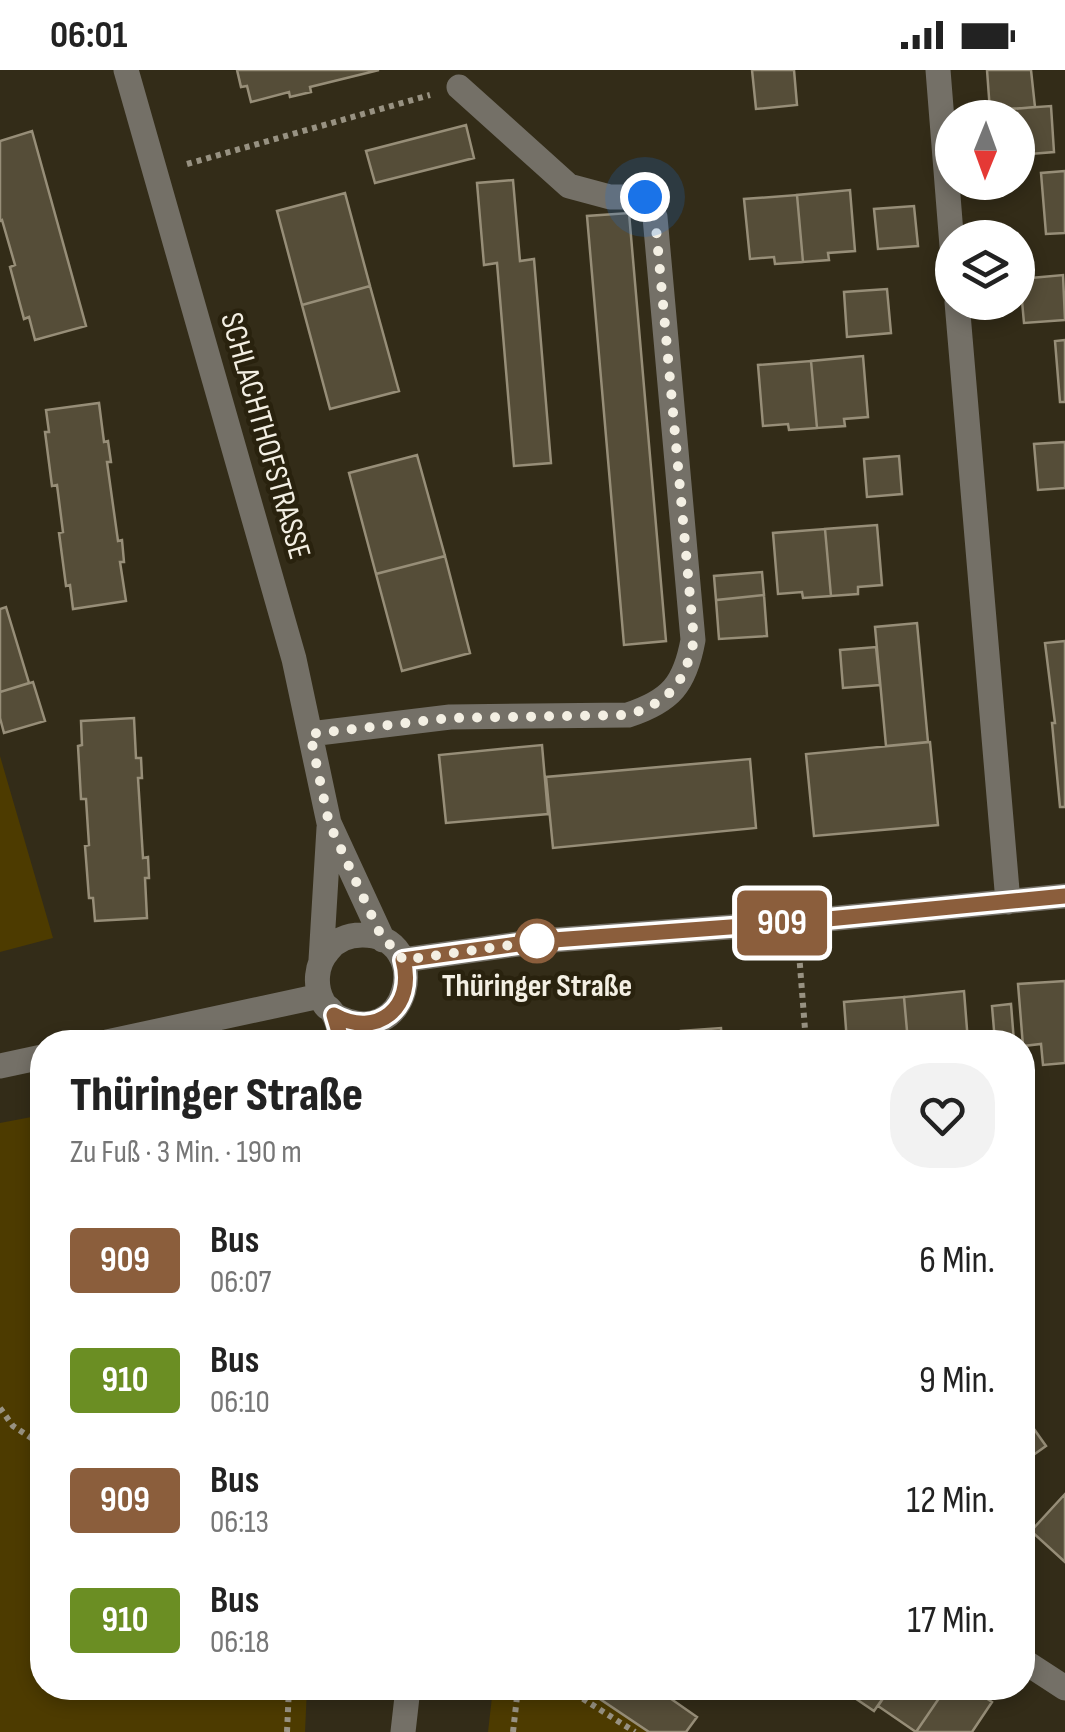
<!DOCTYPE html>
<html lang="de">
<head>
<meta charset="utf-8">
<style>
	body { margin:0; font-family:"Sofia Sans Condensed",sans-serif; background:#f2f2f2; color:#222; height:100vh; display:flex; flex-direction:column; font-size:38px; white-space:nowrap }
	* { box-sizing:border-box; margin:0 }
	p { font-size:32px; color:#767676 }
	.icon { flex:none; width:55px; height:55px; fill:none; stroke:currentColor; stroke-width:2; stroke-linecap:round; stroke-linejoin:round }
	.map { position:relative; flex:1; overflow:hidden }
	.drawer { position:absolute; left:30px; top:960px; width:1005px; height:670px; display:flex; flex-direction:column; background:#fff; border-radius:40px; box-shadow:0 5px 15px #0003 }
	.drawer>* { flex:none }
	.badge { padding:0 20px; border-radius:8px; font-size:35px; line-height:65px }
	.needle { width:65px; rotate:181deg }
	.fabs { position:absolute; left:935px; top:30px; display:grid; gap:20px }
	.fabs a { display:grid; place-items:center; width:100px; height:100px; border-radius:50%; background:#fff; box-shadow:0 5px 15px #0003; font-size:50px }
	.you { position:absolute; width:50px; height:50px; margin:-25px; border:8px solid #fff; border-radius:50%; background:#1a73e8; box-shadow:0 0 0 15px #1a73e833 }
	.map>.badge { position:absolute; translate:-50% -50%; box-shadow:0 0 0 5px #fff }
	.round { display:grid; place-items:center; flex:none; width:105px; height:105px; border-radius:40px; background:#f2f2f2 }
	.headline { display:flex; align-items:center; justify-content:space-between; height:170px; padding:0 40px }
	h1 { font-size:48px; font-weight:800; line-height:75px }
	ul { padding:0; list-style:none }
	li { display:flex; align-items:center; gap:30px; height:120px; padding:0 40px }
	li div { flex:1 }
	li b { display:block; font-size:38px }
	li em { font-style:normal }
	li .badge { min-width:110px; font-weight:700; text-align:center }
	.status { display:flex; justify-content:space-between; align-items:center; height:70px; padding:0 50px; background:#fff; direction:ltr }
	.status svg { height:28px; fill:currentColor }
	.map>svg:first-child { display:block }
	.green { fill:#4d3b00 }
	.building { fill:#554d38; stroke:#978e78; stroke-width:2.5 }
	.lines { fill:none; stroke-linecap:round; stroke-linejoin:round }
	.path { stroke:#989282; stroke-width:6; stroke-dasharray:5 5; stroke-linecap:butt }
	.minor { stroke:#747067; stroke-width:25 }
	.line-casing { stroke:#fff; stroke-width:22 }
	.line { stroke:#8b5e3c; stroke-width:15 }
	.walk { stroke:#f3efe3; stroke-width:10; stroke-dasharray:0 18 }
	.stop-dot { fill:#fff; stroke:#8b5e3c; stroke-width:5 }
	.labels { text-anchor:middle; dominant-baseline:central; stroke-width:9; stroke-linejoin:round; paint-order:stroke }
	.street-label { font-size:32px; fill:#f3efe3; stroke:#29220e }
	.stop-label { font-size:32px; font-weight:bold; fill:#f3efe3; stroke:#29220e }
</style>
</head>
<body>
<div class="status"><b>06:01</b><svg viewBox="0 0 49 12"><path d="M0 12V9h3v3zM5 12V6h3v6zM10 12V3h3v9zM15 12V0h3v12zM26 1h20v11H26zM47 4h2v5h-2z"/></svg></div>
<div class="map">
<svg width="1065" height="1662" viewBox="0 0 1065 1662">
	<rect width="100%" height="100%" fill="#332c18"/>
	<!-- green -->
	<path class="green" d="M0 686 53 868 0 882Z
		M42 1045V1618H307L305 1662H0V1053Z
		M493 1618H580L649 1662H488Z"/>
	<!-- building -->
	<path class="building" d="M237 0H379L310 17 311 22 290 27 289 22 251 32 247 16 241 17Z
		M752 0H794L797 35 756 39Z
		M987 0H1031L1035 37 990 41Z
		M1051 36 1054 82 1018 85V48H1008L1007 39Z
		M466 55 474 88 375 113 366 81Z
		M32 61 86 256 35 270 29 247 24 249 10 197 15 195 2 150 0 151V71Z
		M1065 101V163L1046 164 1041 103Z
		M513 110 520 191 534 189 551 393 514 396 497 193 484 195 477 113Z
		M850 120 855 181 828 183 829 190 803 192 797 125Z
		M345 123 370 216 302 235 277 141Z
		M797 125 803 192 775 194 774 187 750 189 744 129Z
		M914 136 918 176 878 179 874 139Z
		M629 143 666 571 624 575 587 146Z
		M1063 205 1065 250 1024 253 1020 209Z
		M370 216 399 321 330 339 302 235Z
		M887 219 891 263 847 267 844 222Z
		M1065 270V332H1060L1055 271Z
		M863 286 868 347 844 349 845 356 817 358 811 291Z
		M811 291 817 358 789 360 788 354 763 356 758 295Z
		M99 333 104 372 108 371 111 392H107L118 471 122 470 124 492H120L126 531 73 539 70 515 66 516 59 463 63 462 57 415 52 416 45 362H49L46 340Z
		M1065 372V418L1038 420 1034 374Z
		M417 385 445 486 376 504 349 403Z
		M899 386 902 424 867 427 864 389Z
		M877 455 882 515 858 517V524L831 526 825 459Z
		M825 459 831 526 803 528 802 522 778 524 773 463Z
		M445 486 470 583 402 601 376 504Z
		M762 502 764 525 716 530 714 506Z
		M764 525 767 566 719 569 716 530Z
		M6 537 29 613 0 622V539Z
		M917 553 928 672 886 676 875 557Z
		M1065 571V737H1060L1052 653H1055L1045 573Z
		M876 577 880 615 843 618 840 580Z
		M33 612 45 651 4 663 0 648V622Z
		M134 648 136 688H141L142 708H138L143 788 148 787 149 808H145L147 848 95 851 93 828H89L85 776 89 775 86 729H81L78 676 82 675 81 651Z
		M930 672 938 755 814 766 806 684Z
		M542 675 548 744 446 753 439 685Z
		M750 689 756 758 553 778 546 707Z
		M1065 911V993L1043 995 1041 974 1023 976 1018 914Z
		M964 921 968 972H908L904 927Z
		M904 927 908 972H847L844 932Z
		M1011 934 1014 972H995L992 936Z
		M721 958 722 972H682L681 961Z
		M994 963 995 972H974V964Z
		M1022 1342 1046 1376 1022 1393Z
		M1065 1424V1492L1031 1461Z
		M602 1618H668L664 1624 697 1647 686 1662H649L594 1625Z
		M840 1618H890L874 1641Z
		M890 1618H946L916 1662 878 1636Z
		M946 1618H971L992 1632 972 1662H916Z"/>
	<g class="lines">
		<!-- path -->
		<path class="path" d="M187 94 430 25
			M799 883 806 972
			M0 1338 13 1356 42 1375
			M566 1618 635 1662
			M287 1662 289 1618
			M513 1662 518 1618"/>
		<!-- minor -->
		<path class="minor" d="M126 0 294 589 329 753 383 870
			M938 0 952 176
			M957 232 1008 832
			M310 664 450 647 628 645C671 631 685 614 693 570L655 147 645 127H610L569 116 459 17
			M321 890 329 758
			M403 890 540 871 797 852 1065 826
			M334 945C410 987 435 864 362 865 348 865 336 870 328 881 316 894 314 916 323 932 330 943 325 932 333 943 338 951 340 963 342 972
			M107 972 320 926
			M0 996 42 987
			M1022 1590 1065 1618
			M403 1662 408 1618"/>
	</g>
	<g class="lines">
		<!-- line casing -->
		<g class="line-casing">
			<path id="line" d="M342 972 334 945C377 969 416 937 403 890L540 871 797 852 1065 826"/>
		</g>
		<!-- line -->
		<use href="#line" class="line"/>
		<!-- walk -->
		<path class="walk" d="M537 871H540L403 890 395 878 383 870 329 753 310 664 450 648 628 645C671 631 684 614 694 570L655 147 645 127"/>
	</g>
	<!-- markers -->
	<circle class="stop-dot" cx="537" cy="871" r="20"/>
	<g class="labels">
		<!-- street labels -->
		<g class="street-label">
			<text transform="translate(265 366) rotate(74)">SCHLACHTHOFSTRASSE</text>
		</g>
		<!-- stop labels -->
		<g class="stop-label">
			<text x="537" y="916">Thüringer Straße</text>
		</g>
	</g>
</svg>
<div class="fabs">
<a><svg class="needle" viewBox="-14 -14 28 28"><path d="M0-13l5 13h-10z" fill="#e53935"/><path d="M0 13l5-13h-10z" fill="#767676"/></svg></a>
<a><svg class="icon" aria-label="layers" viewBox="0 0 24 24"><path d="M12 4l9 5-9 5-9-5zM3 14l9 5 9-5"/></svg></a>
</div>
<div class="you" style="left:645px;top:127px"></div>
<b class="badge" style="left:782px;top:853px;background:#8b5e3c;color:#fff">909</b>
<section class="drawer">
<div class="headline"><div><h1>Thüringer Straße</h1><p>Zu Fuß · 3 Min. · 190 m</p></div><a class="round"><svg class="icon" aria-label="heart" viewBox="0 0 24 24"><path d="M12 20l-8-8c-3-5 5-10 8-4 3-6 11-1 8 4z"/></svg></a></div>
<ul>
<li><span class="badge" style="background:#8b5e3c;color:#fff">909</span><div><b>Bus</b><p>06:07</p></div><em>6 Min.</em></li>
<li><span class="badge" style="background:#6b8e23;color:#fff">910</span><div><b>Bus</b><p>06:10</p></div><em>9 Min.</em></li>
<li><span class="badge" style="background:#8b5e3c;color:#fff">909</span><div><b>Bus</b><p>06:13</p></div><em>12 Min.</em></li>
<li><span class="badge" style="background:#6b8e23;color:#fff">910</span><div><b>Bus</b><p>06:18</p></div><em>17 Min.</em></li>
</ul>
</section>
</div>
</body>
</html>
